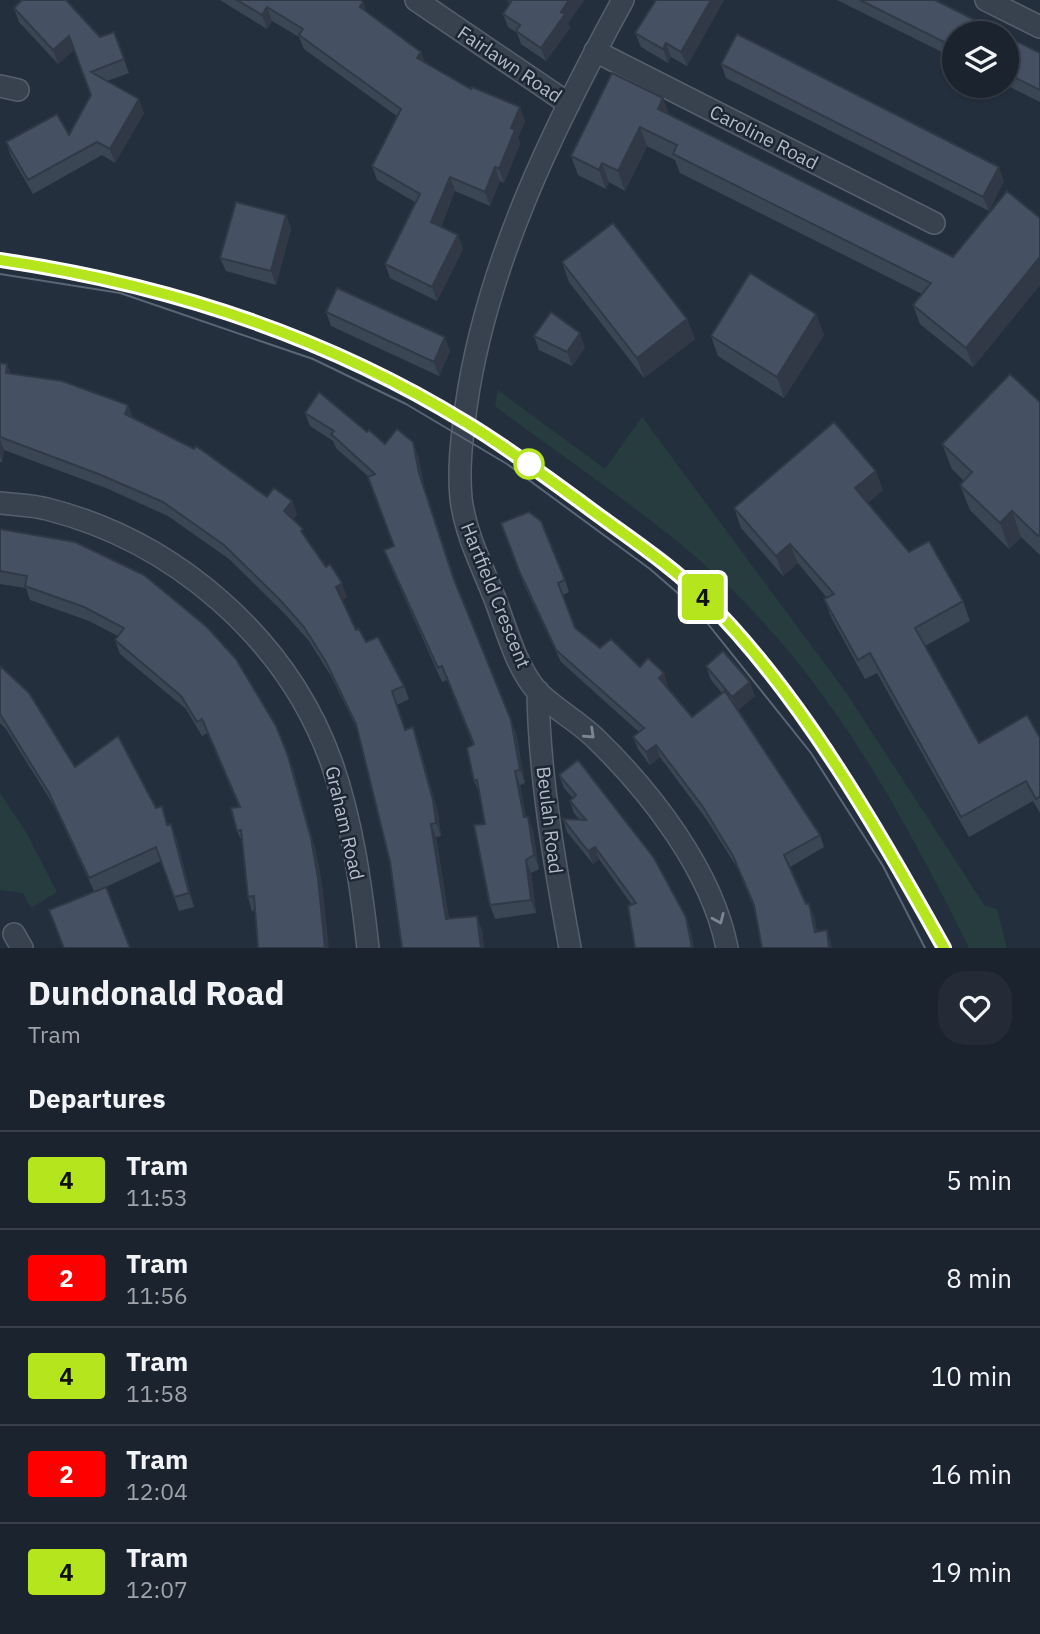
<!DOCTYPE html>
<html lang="en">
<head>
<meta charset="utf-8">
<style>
	body { margin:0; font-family:"IBM Plex Sans",sans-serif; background:#242b36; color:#f1f3f6; height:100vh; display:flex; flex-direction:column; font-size:26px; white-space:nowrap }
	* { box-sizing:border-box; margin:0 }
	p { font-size:23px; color:#a0a4aa }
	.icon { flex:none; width:38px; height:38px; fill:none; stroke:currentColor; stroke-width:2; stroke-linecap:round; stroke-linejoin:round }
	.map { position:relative; height:948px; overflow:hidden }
	.panel { display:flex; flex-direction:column; background:#1b232e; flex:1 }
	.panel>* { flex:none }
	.badge { padding:0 14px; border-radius:5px; font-size:24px; line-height:46px }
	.controls { position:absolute; left:942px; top:21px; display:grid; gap:14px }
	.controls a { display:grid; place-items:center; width:77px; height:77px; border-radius:50%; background:#1b232e; box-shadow:0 2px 5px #0004,0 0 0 2px #39404a; font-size:35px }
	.map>.badge { position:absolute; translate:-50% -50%; box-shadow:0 0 0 4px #fff }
	h2 { padding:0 28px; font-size:26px; line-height:63px }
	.round { display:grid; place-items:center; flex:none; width:74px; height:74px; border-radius:28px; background:#242b36 }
	.summary { display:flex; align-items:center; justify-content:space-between; height:119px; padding:0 28px }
	h1 { font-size:33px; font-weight:800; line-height:52px }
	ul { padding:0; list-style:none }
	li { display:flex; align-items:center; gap:21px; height:98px; padding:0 28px; border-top:2px solid #39404a }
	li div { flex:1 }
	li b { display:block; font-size:26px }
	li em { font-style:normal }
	li .badge { min-width:77px; font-weight:700; text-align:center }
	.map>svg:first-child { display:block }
	.green { fill:#263c3f }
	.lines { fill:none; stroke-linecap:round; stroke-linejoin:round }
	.street-casing { stroke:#565f6c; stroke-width:24 }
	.street { stroke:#38414e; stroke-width:21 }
	.tram { stroke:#5a6575; stroke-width:2 }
	.wall { fill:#3b4654 }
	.shaded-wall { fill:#303945 }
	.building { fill:#455162; stroke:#303945; stroke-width:2 }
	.oneway { stroke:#7c8592 }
	.line-casing { stroke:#fff; stroke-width:16 }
	.line { stroke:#b5e61d; stroke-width:10 }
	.stop-dot { fill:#fff; stroke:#b5e61d; stroke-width:3.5 }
	.labels { text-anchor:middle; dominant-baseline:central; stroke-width:5; stroke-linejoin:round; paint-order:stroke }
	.street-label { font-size:19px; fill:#b4bcc9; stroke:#1d2633 }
</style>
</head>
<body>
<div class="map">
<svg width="1040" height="948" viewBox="0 0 1040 948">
	<rect width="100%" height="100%" fill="#242f3e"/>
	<!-- green -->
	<path class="green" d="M498 390 605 469 642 417 845 691 985 906 997 909 1007 948H969C905 819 835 689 730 588 659 520 573 465 495 406Z
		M0 793 26 832 57 892 31 908 23 893 0 890Z"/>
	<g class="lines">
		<!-- street casing -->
		<g class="street-casing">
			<path id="street" d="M416 0 569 104
				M623 0C554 126 486 264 466 407 462 438 458 467 461 498 465 533 482 566 495 599 506 628 516 667 537 691 552 707 579 722 595 738 651 792 712 871 727 948
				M986 0 1040 27
				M595 51 934 223
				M0 86 18 90
				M0 503C16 505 32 505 47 509 174 541 286 637 331 761 352 820 361 885 368 948
				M538 691C539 775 555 866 570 948
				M14 934 22 948"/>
		</g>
		<!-- street -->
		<use href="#street" class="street"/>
		<!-- tram -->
		<path class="tram" d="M0 260C40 266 81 271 121 280 237 307 363 360 465 422 507 447 546 477 586 506 626 536 670 564 706 600 800 692 881 833 943 948
			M0 274 120 293 313 359 406 404 507 464 650 569 696 609 811 753 883 866 925 948"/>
	</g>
	<!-- wall -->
	<path class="wall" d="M220 0H361L367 13 421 52 425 63 525 121 518 137 520 144 504 183 500 181 490 206 455 191 441 227 458 235 463 249 437 301 390 278 385 264 415 202 377 180 372 166 398 117 304 49 299 37 272 21 267 29Z
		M508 0H584L568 23 570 28 546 61 521 44 517 33 508 27 503 14 509 4Z
		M656 0H724L687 66 671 57 668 63 641 47 635 33Z
		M837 0H935L954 33V58Z
		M14 8 100 37 114 32 129 73 107 81 144 113 115 163 102 155 33 194 11 156 6 142 69 135 91 96 74 50 58 64 19 22Z
		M1006 36 1040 53V102L1006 85Z
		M721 64 1004 181 989 211 726 78Z
		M663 98 669 115 953 257 1040 218V285L973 367 920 324 913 305 922 294 680 173 675 160 647 146 625 191 609 182 606 189 578 175 571 156Z
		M286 215 291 229 276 285 226 271 220 258Z
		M562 262 687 319 695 339 644 378 569 282Z
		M326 312 450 351 439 376 331 326Z
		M816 314 824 335 784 398 718 356 711 336Z
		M534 336 585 347 572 366 539 350Z
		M0 363 7 364 11 374 128 405 133 418 267 497 292 501 297 515 293 519 347 597 342 600 356 630 404 686 409 699 397 705 405 729 413 727 418 741 438 813 441 836 436 837 449 919 482 930 484 948H402L390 862 358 731 331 676 309 641 285 614 229 559 168 516 106 488 4 450 2 462H0Z
		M1040 402V555L1021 537 1009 549 970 510 960 485 964 481 952 469 942 444Z
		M305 413 367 432 385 444 418 455 424 486 456 583 516 733 525 783 520 785 526 817H528L533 831 539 869 531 873 536 913 495 919 490 905 485 824 480 794 474 781 473 745 447 680 442 682 389 563 384 550 394 546 369 477 336 448 333 441 310 426Z
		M883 490 868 503 909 552 963 601 970 621 925 646 979 743 1040 738V813L1033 801 969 837 877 673 865 679 832 619 824 599 827 598 798 563 783 576 741 528 734 508Z
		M501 523 565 580 569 592 563 595 575 628 600 648 640 667 668 685 666 687 692 717 722 693 711 680 706 666 755 696 738 710 820 835 824 847 790 867 806 904 814 916 817 932 831 943 761 941 754 908 738 869 707 820 660 757 650 765 638 749 633 737 639 732 561 662 524 585Z
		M0 529 75 542 293 769 316 852 323 891 252 911 248 897 243 844 237 831 239 807 207 733 202 736 186 709 120 654 115 640 118 636 89 621 30 600 26 588 0 584Z
		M0 666 75 767 156 808 168 824 176 837 194 907 179 911 161 861 106 887 130 948H64L49 910 94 891 54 806 6 729 0 723Z
		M559 775 690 929 694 948H635L632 905 599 859 593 864 567 832 563 819 580 820 574 813 570 801 573 798 564 788Z"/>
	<!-- shaded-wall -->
	<path class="shaded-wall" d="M569 0H584L568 23 570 28 546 61 541 48 561 12Z
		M711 0H724L687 66 681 52Z
		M363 2 368 16 360 7Z
		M267 7 272 21 267 29 262 15Z
		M69 36 74 50 58 64 53 50Z
		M666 43 671 57 668 63 663 49Z
		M421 52 426 66 417 58Z
		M663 98 670 117 658 109Z
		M139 99 144 113 115 163 110 149Z
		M520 107 525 121 518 138 520 144 504 183 499 169 511 128Z
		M640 127 647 146 625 191 618 171Z
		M602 163 609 182 606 189 599 170Z
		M495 167 500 181 490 206 485 192Z
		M999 167 1004 181 989 211 983 197Z
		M450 177 455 191 437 236 431 222Z
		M286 215 291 229 276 285 271 271Z
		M458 235 463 249 437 301 432 287Z
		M1040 257V285L973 367 966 348Z
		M816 314 824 335 784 398 777 377Z
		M687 319 695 339 644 378 637 358Z
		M580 333 585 347 572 366 567 352Z
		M445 337 450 351 439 376 434 362Z
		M7 364 12 377 6 373Z
		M128 405 133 419 125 414Z
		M0 439 4 450 2 462 0 455Z
		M413 442 418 455 424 486 419 473Z
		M876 471 883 490 862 508 855 488Z
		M292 501 297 515 289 524 284 511Z
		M1012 511 1021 537 1009 549 1000 523Z
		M790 544 798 563 783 576 776 556Z
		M342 583 347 597 341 600 336 587Z
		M664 673 668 685 663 690 659 678Z
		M750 682 755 696 737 711 732 697Z
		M511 720 516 733 525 783 520 770Z
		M413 727 418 741 438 813 441 836 436 823Z
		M656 745 660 757 650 765 646 752Z
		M288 756 293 769 316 852 323 891 329 948H325Z
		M515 771 520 785 529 831 524 817Z
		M528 817 533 831 539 869 534 855Z
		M171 824 176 837 194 907 189 893Z
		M431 824 436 837 451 933 446 919Z
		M595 847 599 859 593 864 588 851Z
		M526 860 531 873 536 913 531 900Z
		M809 903 814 916 819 944 815 932Z
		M477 916 482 930 484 948H481Z
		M686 917 690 929 694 948H692Z
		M827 930 831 943 832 948H829Z"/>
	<!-- building -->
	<path class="building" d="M22 0H66L100 37 114 32 124 59 91 72 139 99 110 149 97 142 28 180 6 142 57 114 69 135 91 95 69 36 53 50 14 8Z
		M237 0H361L363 2 360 7 421 52 417 58 471 89 472 87 520 107 511 128 515 130 499 169 495 167 485 192 450 177 431 222 458 235 432 287 385 264 420 194 372 166 401 109 299 35 303 29 267 7 262 15Z
		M508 0H569L561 12 565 14 541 48 516 31 520 25 503 14 511 2Z
		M656 0H711L681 52 666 43 663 49 635 33Z
		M860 0H935L1001 33H954V47Z
		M737 34 999 167 983 197 721 64Z
		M1006 36 1040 53V90L1006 73Z
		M612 73 663 98 658 109 953 257 1007 191 1040 218V257L966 348 913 305 931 283 673 154 677 145 640 127 618 171 602 163 599 170 571 156Z
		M236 202 286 215 271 271 220 258Z
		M613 223 687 319 637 358 562 262Z
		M750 273 816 314 777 377 711 336Z
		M337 288 445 337 434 362 326 312Z
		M551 312 580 333 567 352 534 336Z
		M0 363 7 364 6 373 62 381 128 405 125 414 194 449 196 446 267 497 274 488 292 501 284 511 303 529 301 531 326 567 330 564 342 583 336 587 356 630 359 629 366 642 378 637 404 686 392 691 405 730 413 727 433 800 436 823 431 824 446 919 477 916 481 948H402L390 862 356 724 326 662 304 627 280 600 224 545 163 502 101 475 0 437Z
		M1010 374 1040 402V534L1038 536 1012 511 1000 523 960 485 972 472 942 444Z
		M319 392 367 432 369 430 385 444 397 429 413 442 419 473 453 577 511 720 520 770 515 771 524 817H528L534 855 526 860 531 900 490 905 474 825 485 824 477 780 474 781 467 748 474 744 442 666 438 668 384 550 394 546 368 477 375 474 331 434 334 431 305 413Z
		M834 422 876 471 855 488 909 552 929 541 963 601 915 628 979 743 1027 715 1040 738V797L1036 799 1026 781 961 817 870 653 858 660 824 599 834 594 790 544 776 556 734 508Z
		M529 512 541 521 565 580 558 583 575 628 600 648 611 639 640 667 648 658 664 673 659 678 692 717 725 691 820 835 784 855 806 904 809 903 815 932 827 930 829 948H762L754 905 733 856 703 807 656 745 646 752 633 737 644 728 556 650 520 573 501 523Z
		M0 529 75 542 144 575 207 627 236 659 276 726 288 756 311 838 318 878 325 948H258L254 896 248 897 241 830 237 831 231 808 240 807 202 719 197 722 181 696 115 640 124 628 84 607 25 586 27 576 0 571Z
		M723 651 750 682 732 697 706 666Z
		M0 666 29 693 75 767 118 736 156 808 162 806 167 825 171 824 189 893 174 897 156 847 89 878 49 793 0 714Z
		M578 760 654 858 686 917 692 948H635L628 906 636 903 595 847 588 851 563 819 586 820 570 801 576 795 559 775Z
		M106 887 130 948H64L49 910Z"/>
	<!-- one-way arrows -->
	<defs><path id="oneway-chevron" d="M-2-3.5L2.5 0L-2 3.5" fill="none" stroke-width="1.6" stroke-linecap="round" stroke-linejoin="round" transform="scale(1.75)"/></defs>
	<g class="oneway">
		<use href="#oneway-chevron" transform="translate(590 734) rotate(43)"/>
		<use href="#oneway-chevron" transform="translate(719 919) rotate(66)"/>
	</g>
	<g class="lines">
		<!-- line casing -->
		<g class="line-casing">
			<path id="line" d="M0 260C164 284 323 335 465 422 507 447 546 477 586 506 626 536 670 564 706 600 800 693 880 833 944 948"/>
		</g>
		<!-- line -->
		<use href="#line" class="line"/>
	</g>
	<!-- markers -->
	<circle class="stop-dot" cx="529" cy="464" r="14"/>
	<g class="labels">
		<!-- street labels -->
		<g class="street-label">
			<text transform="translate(510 64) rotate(34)">Fairlawn Road</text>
			<text transform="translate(764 137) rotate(27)">Caroline Road</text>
			<text transform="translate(496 595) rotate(68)">Hartfield Crescent</text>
			<text transform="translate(550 820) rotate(83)">Beulah Road</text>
			<text transform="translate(345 823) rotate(77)">Graham Road</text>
		</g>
	</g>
</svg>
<div class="controls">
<a><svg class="icon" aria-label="layers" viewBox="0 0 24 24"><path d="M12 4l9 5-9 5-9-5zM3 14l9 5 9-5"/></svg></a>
</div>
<b class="badge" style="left:703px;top:597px;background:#b5e61d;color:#111">4</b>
</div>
<section class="panel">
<div class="summary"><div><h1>Dundonald Road</h1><p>Tram</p></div><a class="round"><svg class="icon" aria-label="heart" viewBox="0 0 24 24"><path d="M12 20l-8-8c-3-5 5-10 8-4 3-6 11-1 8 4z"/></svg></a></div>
<h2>Departures</h2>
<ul>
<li><span class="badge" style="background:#b5e61d;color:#111">4</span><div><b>Tram</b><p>11:53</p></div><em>5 min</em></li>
<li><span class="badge" style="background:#f00;color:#fff">2</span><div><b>Tram</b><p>11:56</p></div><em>8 min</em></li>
<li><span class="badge" style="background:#b5e61d;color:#111">4</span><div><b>Tram</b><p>11:58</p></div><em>10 min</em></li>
<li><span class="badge" style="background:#f00;color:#fff">2</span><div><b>Tram</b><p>12:04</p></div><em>16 min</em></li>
<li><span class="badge" style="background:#b5e61d;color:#111">4</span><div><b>Tram</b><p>12:07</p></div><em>19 min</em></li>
</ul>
</section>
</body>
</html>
